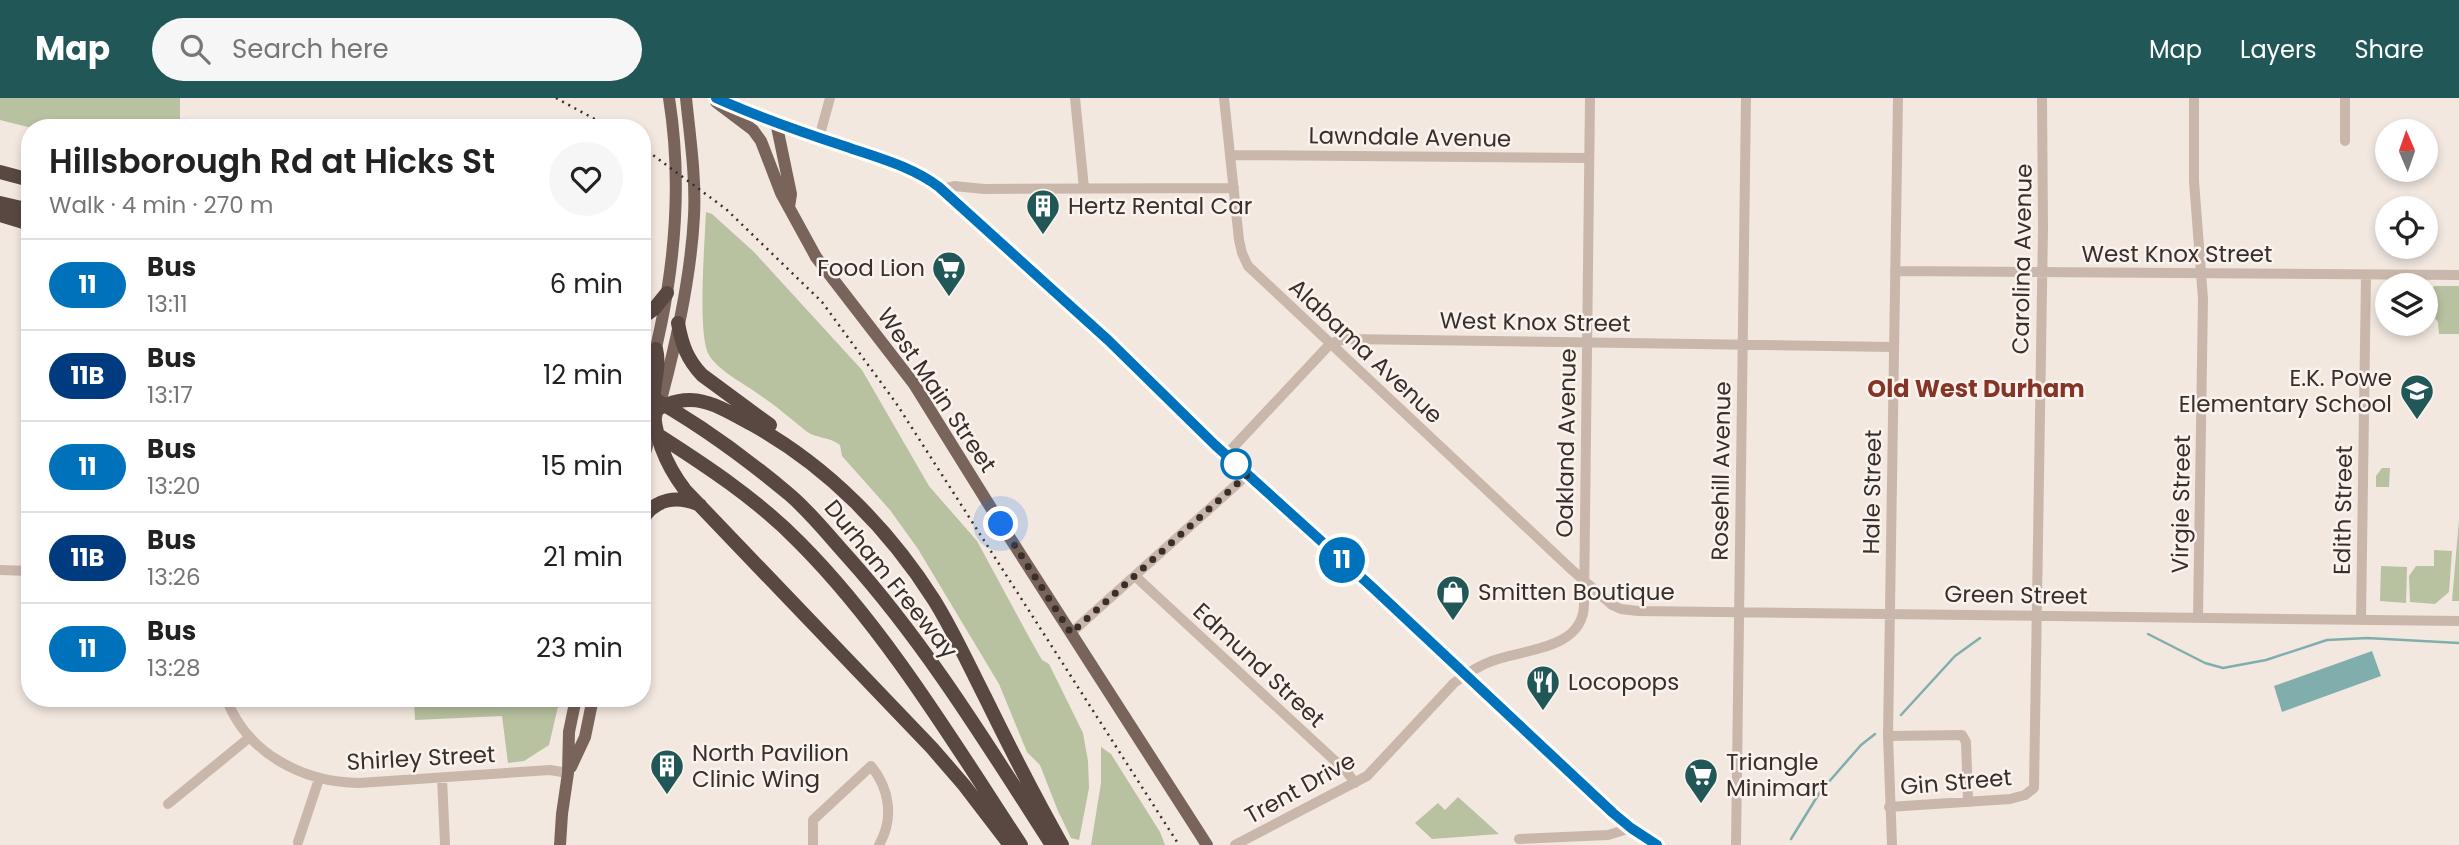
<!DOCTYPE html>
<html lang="en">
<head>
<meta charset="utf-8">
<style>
	body { margin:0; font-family:Poppins,sans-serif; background:#f6f6f6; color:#222; height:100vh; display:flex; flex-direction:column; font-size:26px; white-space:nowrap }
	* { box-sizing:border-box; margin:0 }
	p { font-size:23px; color:#767676 }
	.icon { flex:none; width:38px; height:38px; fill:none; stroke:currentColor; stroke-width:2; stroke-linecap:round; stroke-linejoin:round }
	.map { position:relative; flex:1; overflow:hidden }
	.side { position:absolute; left:21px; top:21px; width:630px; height:588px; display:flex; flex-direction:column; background:#fff; border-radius:28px; box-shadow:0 4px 10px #0003 }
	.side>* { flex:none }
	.badge { padding:0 14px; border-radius:23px; font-size:24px; line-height:46px }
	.needle { width:46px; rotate:358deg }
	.buttons { position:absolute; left:2375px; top:21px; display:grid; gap:14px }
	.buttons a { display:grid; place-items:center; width:63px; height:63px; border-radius:50%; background:#fff; box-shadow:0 4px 10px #0003; font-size:35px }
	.you { position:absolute; width:35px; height:35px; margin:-18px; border:5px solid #fff; border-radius:50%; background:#1a73e8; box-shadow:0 0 0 10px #1a73e833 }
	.map>.badge { position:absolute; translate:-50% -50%; box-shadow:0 0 0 4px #fff }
	.round { display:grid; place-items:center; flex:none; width:74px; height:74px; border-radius:37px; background:#f6f6f6 }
	.overview { display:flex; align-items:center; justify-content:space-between; height:119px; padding:0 28px }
	h1 { font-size:33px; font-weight:600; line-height:52px }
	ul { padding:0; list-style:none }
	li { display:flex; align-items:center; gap:21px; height:91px; padding:0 28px; border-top:2px solid #e0e0e0 }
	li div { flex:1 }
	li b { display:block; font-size:26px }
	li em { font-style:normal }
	li .badge { min-width:77px; font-weight:700; text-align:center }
	header { display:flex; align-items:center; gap:42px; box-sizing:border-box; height:98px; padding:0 35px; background:#215857; color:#fff }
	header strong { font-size:33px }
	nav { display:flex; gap:38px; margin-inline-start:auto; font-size:24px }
	.search { width:490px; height:63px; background:#f6f6f6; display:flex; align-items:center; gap:18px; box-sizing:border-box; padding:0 24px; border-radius:38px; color:#767676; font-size:26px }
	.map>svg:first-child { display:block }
	.green { fill:#b8c1a0 }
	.water { fill:#80aeac }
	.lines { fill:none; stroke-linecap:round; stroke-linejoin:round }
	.stream { stroke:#80aeac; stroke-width:2.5 }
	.minor { stroke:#cab7ac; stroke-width:10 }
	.major { stroke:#79645c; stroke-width:12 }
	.highway { stroke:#594742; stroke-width:14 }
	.rail { stroke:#382e2a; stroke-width:2.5; stroke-dasharray:2 5; stroke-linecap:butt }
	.line-casing { stroke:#fff; stroke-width:16 }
	.line { stroke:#0072bc; stroke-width:10 }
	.walk { stroke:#382e2a; stroke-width:7; stroke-dasharray:0 12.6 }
	.stop-dot { fill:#fff; stroke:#0072bc; stroke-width:3.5 }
	.labels { text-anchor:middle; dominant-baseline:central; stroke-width:5; stroke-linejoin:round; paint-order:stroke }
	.street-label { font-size:23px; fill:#382e2a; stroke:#faf2ec }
	.poi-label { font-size:23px; fill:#382e2a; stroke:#faf2ec; text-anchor:start }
	.neighbourhood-label { font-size:24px; font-weight:bold; fill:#843527; stroke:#faf2ec }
</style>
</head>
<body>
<header>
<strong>Map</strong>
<div class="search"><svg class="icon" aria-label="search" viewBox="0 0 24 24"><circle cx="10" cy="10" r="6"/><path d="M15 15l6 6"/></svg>Search here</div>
<nav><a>Map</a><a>Layers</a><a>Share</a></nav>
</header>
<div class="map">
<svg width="2459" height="747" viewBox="0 0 2459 747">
	<rect width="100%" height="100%" fill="#f2e8e0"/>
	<!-- green -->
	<path class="green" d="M0 0H180V30H32L0 22Z
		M706 114 712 116 754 154 862 272 929 388 977 443 1030 541 1042 562 1049 566 1083 635 1088 663 1089 690 1079 742 1071 740 1058 713 1040 667 1027 654 999 586 918 451 890 412 842 358 840 347C829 338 816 341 806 333 792 322 779 310 764 300 749 288 719 274 709 257 697 237 705 142 706 114Z
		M2435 188H2459V236H2439L2438 224 2429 214V191Z
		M2382 370H2390L2389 389H2376V378Z
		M2459 422V503H2452Z
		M2434 452 2452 453 2449 494 2435 506 2410 504 2409 478 2416 468H2434Z
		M2381 468 2407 469 2406 505 2380 503Z
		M414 600H560L549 647 524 663 508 665 502 618 415 622Z
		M1101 649 1111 656 1160 734 1165 747H1091L1101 685Z
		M1458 699 1499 736 1432 741 1415 725 1438 705 1445 712Z"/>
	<!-- water -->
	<path class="water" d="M2372 553 2381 578 2282 614 2274 588Z"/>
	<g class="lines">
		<!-- stream -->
		<path class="stream" d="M2148 536 2205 565 2223 570 2266 562 2327 542 2367 540 2459 545
			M1901 617 1955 558 1980 540
			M1791 741 1820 694 1861 647 1875 636"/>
		<!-- minor -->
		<path class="minor" d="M1075 0 1084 90
			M1224 0 1239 142 1242 155 1248 168 1572 472 1612 507 1621 511 1638 513 2459 523
			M2194 0V83L2203 201 2198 519
			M819 40 830 0
			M2345 43V0
			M1230 57 1589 60
			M942 91 954 88 984 91 1234 90
			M1895 173 2459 177
			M1226 357 1331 245 1347 241 1894 249
			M0 472 30 473
			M1135 478 1347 674 1355 685
			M2361 522 2366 177
			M1071 535 1247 377
			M226 600C247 656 303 684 359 685L550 672 568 675
			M1888 638 1962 637 1966 644 1968 704
			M442 680 445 746
			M168 706 250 639
			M1889 709 2010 701 2025 697 2034 690 2043 130 2042 0
			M1519 741 1608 737 1631 730
			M298 744 319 681
			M813 747V722L871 668C890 691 894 721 879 747
			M1235 747 1367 678 1454 585C1466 576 1478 568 1492 563 1523 551 1583 552 1584 507L1590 0
			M1736 747 1746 0
			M1892 747 1888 638 1898 0"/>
		<!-- major -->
		<path class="major" d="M716 0C756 18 798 33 839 47 874 58 910 67 939 89L1108 242 1215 347 1372 489 1613 715 1631 730 1657 747
			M716 4 753 32 761 43 781 95 816 159 914 286 1001 426 1207 747
			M776 24 791 96 789 109
			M642 302C671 205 685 100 669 0
			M642 366C648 342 657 318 663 294 678 237 691 177 694 118 696 79 690 39 686 0
			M571 669 585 639 593 600
			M560 747 562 716 568 675 569 634 576 600"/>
		<!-- highway -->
		<path class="highway" d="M0 74 30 82
			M0 105 30 112
			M0 117 30 126
			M642 220 654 211 667 195
			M678 225C682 247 687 261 702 277L770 327
			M656 251C660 267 655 279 654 294 651 332 663 363 685 392L932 650 964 687 1010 747
			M642 294C693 322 746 360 790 397 811 415 829 438 848 459 926 546 987 646 1050 744
			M642 321C686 288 710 303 753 327 827 368 889 431 934 502 954 534 969 568 986 601 1010 650 1035 699 1062 747
			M655 335C705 367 757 401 799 444 885 530 954 645 1021 747
			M642 422C655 400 678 397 700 407"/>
		<!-- rail -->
		<path class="rail" d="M556 0 611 30
			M642 49 726 111 822 204 896 305 1179 747"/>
	</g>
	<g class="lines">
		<!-- line casing -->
		<g class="line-casing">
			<path id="line" d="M716 0C758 19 801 34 844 48 878 60 911 68 939 89L1108 242 1215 347 1372 489 1613 715 1631 730 1657 747"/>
		</g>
		<!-- line -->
		<use href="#line" class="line"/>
		<!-- walk -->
		<path class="walk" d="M1001 426 1071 535 1247 377 1236 366"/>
	</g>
	<!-- icons -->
	<defs>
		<g id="building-pin" transform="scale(1.75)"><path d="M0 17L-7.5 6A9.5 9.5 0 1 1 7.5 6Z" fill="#215857" stroke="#faf2ec"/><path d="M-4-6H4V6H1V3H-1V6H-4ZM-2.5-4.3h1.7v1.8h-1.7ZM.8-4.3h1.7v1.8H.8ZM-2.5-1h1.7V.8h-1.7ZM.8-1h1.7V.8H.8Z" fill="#fff"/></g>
		<g id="supermarket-pin" transform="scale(1.75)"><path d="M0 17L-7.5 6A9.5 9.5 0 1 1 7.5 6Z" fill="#215857" stroke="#faf2ec"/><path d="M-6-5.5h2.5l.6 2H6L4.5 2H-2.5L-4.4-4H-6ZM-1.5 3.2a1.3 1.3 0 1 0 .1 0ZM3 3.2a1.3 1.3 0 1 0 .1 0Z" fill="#fff"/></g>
		<g id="school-pin" transform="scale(1.75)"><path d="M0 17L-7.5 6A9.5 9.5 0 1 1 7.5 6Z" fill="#215857" stroke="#faf2ec"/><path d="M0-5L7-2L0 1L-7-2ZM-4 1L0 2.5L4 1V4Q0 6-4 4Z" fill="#fff"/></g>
		<g id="shop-pin" transform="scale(1.75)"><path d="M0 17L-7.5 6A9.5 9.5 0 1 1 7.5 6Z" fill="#215857" stroke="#faf2ec"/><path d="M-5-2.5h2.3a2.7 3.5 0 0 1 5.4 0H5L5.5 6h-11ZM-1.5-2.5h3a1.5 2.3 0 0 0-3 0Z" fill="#fff"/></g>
		<g id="restaurant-pin" transform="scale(1.75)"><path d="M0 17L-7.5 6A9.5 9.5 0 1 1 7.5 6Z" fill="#215857" stroke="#faf2ec"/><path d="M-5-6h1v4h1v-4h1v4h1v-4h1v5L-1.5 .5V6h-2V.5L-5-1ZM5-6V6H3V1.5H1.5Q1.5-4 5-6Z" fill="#fff"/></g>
	</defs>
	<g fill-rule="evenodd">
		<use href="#building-pin" x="1043" y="108"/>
		<use href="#supermarket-pin" x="949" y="170"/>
		<use href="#school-pin" x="2417" y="293"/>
		<use href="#shop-pin" x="1453" y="494"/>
		<use href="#restaurant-pin" x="1543" y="584"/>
		<use href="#building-pin" x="667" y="668"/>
		<use href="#supermarket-pin" x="1701" y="677"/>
	</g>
	<!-- markers -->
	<circle class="stop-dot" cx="1236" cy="366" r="14"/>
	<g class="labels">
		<!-- street labels -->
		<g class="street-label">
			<text transform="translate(1410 39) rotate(1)">Lawndale Avenue</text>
			<text x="2177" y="156">West Knox Street</text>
			<text transform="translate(2022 161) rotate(-89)">Carolina Avenue</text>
			<text transform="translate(1535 224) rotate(1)">West Knox Street</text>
			<text transform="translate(1366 253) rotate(43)">Alabama Avenue</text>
			<text transform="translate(937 292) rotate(56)">West Main Street</text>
			<text transform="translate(1566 345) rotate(-89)">Oakland Avenue</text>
			<text transform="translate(1721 373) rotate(-89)">Rosehill Avenue</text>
			<text transform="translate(1872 394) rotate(-89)">Hale Street</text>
			<text transform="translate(2181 406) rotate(-89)">Virgie Street</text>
			<text transform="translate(2343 412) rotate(-89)">Edith Street</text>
			<text transform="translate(891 481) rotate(51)">Durham Freeway</text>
			<text transform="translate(2016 497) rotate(1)">Green Street</text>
			<text transform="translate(1259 567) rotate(43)">Edmund Street</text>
			<text transform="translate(421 660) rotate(-3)">Shirley Street</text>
			<text transform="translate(1956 684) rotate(-5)">Gin Street</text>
			<text transform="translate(1300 690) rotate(-29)">Trent Drive</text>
		</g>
		<!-- poi labels -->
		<g class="poi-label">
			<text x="1068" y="108">Hertz Rental Car</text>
			<text x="925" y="170" text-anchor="end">Food Lion</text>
			<text x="2392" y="280" text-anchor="end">E.K. Powe<tspan x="2392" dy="26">Elementary School</tspan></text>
			<text x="1478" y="494">Smitten Boutique</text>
			<text x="1568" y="584">Locopops</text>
			<text x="692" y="655">North Pavilion<tspan x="692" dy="26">Clinic Wing</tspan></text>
			<text x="1726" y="664">Triangle<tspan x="1726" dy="26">Minimart</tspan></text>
		</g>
		<!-- neighbourhood labels -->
		<g class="neighbourhood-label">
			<text x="1976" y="290">Old West Durham</text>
		</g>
	</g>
</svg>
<div class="buttons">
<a><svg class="needle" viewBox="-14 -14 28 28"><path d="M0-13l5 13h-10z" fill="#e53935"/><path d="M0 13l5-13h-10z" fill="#767676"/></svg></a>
<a><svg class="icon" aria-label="locate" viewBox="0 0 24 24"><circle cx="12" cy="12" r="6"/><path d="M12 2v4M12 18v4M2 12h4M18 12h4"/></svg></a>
<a><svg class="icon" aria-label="layers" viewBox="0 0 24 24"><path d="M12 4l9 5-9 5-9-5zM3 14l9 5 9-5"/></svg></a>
</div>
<div class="you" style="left:1001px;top:426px"></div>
<b class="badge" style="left:1342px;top:462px;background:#0072bc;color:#fff">11</b>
<section class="side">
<div class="overview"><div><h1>Hillsborough Rd at Hicks St</h1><p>Walk · 4 min · 270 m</p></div><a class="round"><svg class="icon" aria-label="heart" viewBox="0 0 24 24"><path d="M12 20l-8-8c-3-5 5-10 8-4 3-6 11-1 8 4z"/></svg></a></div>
<ul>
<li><span class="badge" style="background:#0072bc;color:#fff">11</span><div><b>Bus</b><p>13:11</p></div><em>6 min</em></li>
<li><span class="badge" style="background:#003b80;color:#fff">11B</span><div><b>Bus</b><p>13:17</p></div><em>12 min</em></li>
<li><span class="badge" style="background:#0072bc;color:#fff">11</span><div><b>Bus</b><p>13:20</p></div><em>15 min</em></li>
<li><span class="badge" style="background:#003b80;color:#fff">11B</span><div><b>Bus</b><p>13:26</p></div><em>21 min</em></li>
<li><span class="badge" style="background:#0072bc;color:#fff">11</span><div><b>Bus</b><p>13:28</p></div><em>23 min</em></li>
</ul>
</section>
</div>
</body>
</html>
